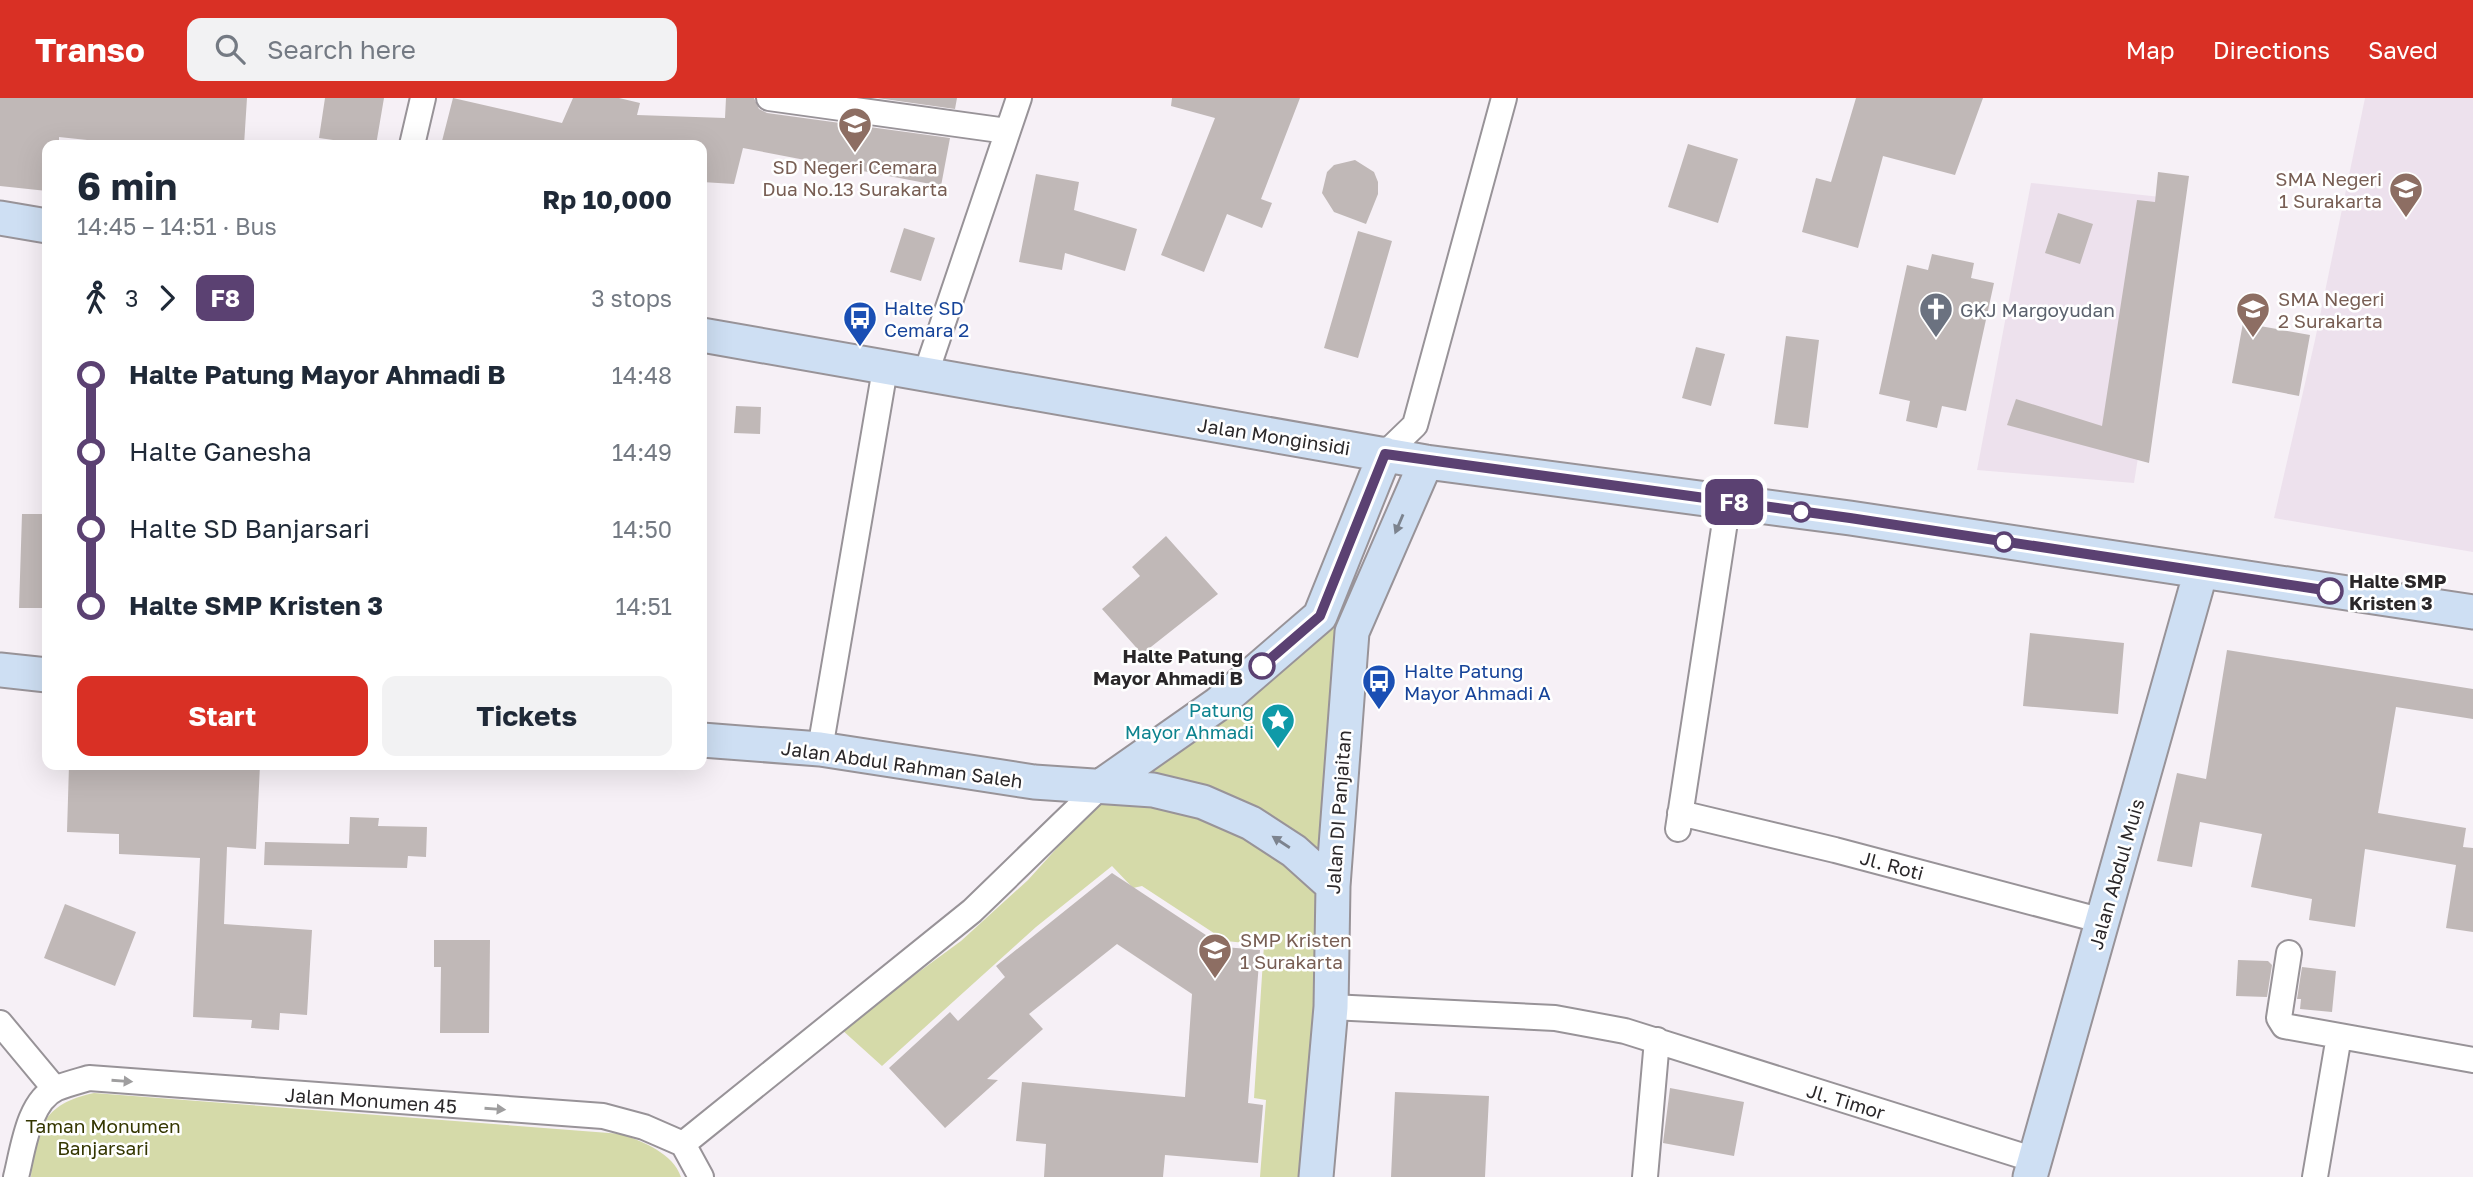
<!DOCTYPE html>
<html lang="en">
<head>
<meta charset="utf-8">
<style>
	body { margin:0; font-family:"Golos Text",sans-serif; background:#f2f2f3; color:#1f2937; height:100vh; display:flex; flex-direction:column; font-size:26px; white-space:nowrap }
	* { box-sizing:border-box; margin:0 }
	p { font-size:23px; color:#747a83 }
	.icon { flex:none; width:38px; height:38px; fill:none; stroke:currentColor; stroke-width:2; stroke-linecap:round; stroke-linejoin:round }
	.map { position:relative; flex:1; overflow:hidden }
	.drawer { position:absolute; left:42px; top:42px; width:665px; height:630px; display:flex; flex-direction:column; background:#fff; border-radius:14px; box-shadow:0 7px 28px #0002 }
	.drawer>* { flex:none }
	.badge { padding:0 14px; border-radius:10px; font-size:24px; line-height:46px }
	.map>.badge { position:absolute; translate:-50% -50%; box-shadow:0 0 0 4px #fff }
	.legs { display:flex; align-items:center; gap:10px; height:77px; padding:0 35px; font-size:23px }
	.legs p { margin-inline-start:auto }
	.headline { display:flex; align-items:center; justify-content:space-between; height:119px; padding:0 35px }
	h1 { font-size:38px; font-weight:700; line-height:52px }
	.cta { display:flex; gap:14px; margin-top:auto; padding:14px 35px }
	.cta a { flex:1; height:80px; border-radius:14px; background:#d93025; color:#fff; font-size:28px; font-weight:700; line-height:80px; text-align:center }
	.cta a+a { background:#f2f2f3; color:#1f2937 }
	ul { padding:0 35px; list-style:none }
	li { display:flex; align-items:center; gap:24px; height:77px; font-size:26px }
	li i { display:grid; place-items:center; width:10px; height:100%; margin:0 9px; background:currentColor }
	li i::after { content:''; width:18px; height:18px; margin:-9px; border:5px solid; border-radius:50%; background:#fff }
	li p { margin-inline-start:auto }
	li:first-child i { background:linear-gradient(#0000 50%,currentColor 0) }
	li:last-child i { background:linear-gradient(currentColor 50%,#0000 0) }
	header { display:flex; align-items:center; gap:42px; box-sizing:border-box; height:98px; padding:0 35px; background:#d93025; color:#fff }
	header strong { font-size:33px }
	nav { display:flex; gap:38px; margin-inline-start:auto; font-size:24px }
	.search { width:490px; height:63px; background:#f2f2f3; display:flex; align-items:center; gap:18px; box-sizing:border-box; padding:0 24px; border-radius:14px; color:#747a83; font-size:26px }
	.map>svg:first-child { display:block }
	.built { fill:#ede1ed }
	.green { fill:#d5daa9 }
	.building { fill:#c0b8b7 }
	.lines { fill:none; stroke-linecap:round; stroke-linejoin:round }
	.street-casing { stroke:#989398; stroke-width:28 }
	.secondary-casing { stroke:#989398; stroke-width:37 }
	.street { stroke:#fff; stroke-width:24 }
	.secondary { stroke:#cedff3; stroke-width:33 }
	.oneway { fill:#7c838e }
	.oneway2 { fill:#9f9e9f }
	.line-1-casing { stroke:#fff; stroke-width:16 }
	.line-1 { stroke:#5b4172; stroke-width:10 }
	.stop-1-dot { fill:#fff; stroke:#5b4172; stroke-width:3.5 }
	.labels { text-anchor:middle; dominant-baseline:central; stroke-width:5; stroke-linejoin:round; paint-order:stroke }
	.education-label { font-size:19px; fill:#785e54; stroke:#fff; text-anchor:start }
	.transit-label { font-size:19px; fill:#164399; stroke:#fff; text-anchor:start }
	.worship-label { font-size:19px; fill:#5b616d; stroke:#fff; text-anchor:start }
	.street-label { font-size:19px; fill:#2a2729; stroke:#fff }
	.stop-label { font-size:19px; font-weight:bold; fill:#2a2729; stroke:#fff; text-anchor:start }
	.culture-label { font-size:19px; fill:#0d838f; stroke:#fff; text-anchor:end }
	.park-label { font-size:19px; fill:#343600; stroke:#fff }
</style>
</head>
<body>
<header>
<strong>Transo</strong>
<div class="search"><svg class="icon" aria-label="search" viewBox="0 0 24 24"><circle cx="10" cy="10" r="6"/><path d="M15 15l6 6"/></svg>Search here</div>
<nav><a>Map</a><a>Directions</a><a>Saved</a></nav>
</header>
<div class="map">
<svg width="2473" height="1079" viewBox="0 0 2473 1079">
	<rect width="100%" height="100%" fill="#f6f0f6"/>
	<!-- built -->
	<path class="built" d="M2365 0H2473V454L2274 420 2315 242Z
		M2031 85 2179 101 2134 385 1977 372Z"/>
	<!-- green -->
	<path class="green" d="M1334 519 1345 523 1328 774 1113 684Z
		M1104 698C1198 714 1252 731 1324 796L1309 1079H1260L1266 1002 1254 1000 1264 847 1226 843 1142 788 1133 790 1112 768 1036 829 882 968 841 931 961 843 1028 782Z
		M94 995 622 1036C643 1044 673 1055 681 1079H31C36 1031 42 1006 94 995Z"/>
	<!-- building -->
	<path class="building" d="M0 0H247L244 47H134L59 39V47H47V93L0 88Z
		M325 0H384L376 47H332L333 42 319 40Z
		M453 0 562 25 573 0H619L640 5 637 17 725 20 726 0H754L759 11 767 15 950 40 941 88 743 50 734 86 702 84V47H441Z
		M877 0H957L955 11Z
		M1172 0H1300L1261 101 1272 105 1262 130 1227 116 1204 174 1161 157 1215 20 1171 8Z
		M1856 0H1983L1955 77 1883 58 1858 150 1802 134 1816 80 1831 84Z
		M1688 46 1738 61 1718 125 1668 109Z
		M1355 62 1374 74 1378 84V96L1366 126 1334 114 1322 95 1327 74 1334 67Z
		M2158 74 2189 78 2149 365 2007 327 2016 301 2102 328 2137 102 2155 104Z
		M1036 76 1079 84 1074 112 1137 131 1125 173 1065 155 1062 172 1019 164Z
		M2058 115 2093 126 2080 166 2045 155Z
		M904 130 935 140 921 183 890 174Z
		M1358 133 1392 143 1358 260 1324 250Z
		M1932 156 1974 165 1971 180 1994 185 1966 313 1942 308 1937 330 1906 323 1910 303 1879 296 1907 167 1928 172Z
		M2243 225 2310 237 2299 298 2232 285Z
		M1786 238 1819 242 1808 330 1774 326Z
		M1696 249 1725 256 1711 308 1682 300Z
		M736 308 761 309 760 336 734 335Z
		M22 416H47V510H19Z
		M1166 438 1218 496 1142 556 1102 511 1140 478 1132 469Z
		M2030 535 2124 545 2118 616 2023 608Z
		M2227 552 2473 591V621L2396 609 2378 715 2466 730 2463 749 2473 750V834L2446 830 2456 767 2365 751 2355 829 2309 822 2312 801 2251 789 2262 736 2200 724 2192 769 2157 763 2177 675 2206 681Z
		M69 667 193 671V667H260L256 751 227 749 224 826 312 832 307 917 280 915 279 932 251 930 252 922 193 919 200 760 119 756V736L67 734Z
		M350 719 379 720 378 728 427 729 426 759 408 758 407 770 264 767 265 744 349 746Z
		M1112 775 1224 849 1260 852 1248 1005 1263 1007 1258 1065 1165 1057 1163 1079H1044L1046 1046 1016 1043 1022 984 1185 999 1192 896 1117 846 1029 916 1043 931 987 981 998 982 945 1030 889 970 950 914 958 923 1005 879 996 868Z
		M65 806 136 834 115 888 44 860Z
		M434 842H490L489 935H440L441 869H434Z
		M2238 862 2268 863 2272 867 2267 899 2236 898Z
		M2302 869 2336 873 2332 914 2300 911 2301 901H2297Z
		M1670 990 1744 1004 1734 1058 1663 1045Z
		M1395 994 1489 998 1485 1079H1391Z"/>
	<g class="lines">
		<!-- street casing -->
		<g class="street-casing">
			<path id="street" d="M769 0 1007 33
				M412 47 423 0
				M925 278 1019 0
				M1385 356 1415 327 1504 0
				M820 651 885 271
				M1680 715 1835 752 2103 823
				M1678 731 1728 404
				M2289 855 2279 920 2284 928 2473 962
				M1331 909 1555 920 1625 933 2035 1062
				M0 925 55 991
				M683 1046 972 813 1101 688
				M683 1046 701 1079
				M16 1079C23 1052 28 1003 57 990 67 986 79 983 89 980L603 1018 644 1029 683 1046
				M1645 1079 1657 942
				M2315 1079 2339 938"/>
		</g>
		<!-- secondary casing -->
		<g class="secondary-casing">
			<path id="secondary" d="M0 120 47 128
				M702 237 1426 364 1850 420 2473 514
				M0 572 47 577
				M702 642 820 651 1034 684 1153 692 1203 704 1251 725 1294 753 1333 788
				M1101 688 1218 606 1320 518 1385 356
				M1316 1079 1331 909 1333 788 1352 534 1426 364
				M2030 1079 2201 473"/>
		</g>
		<!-- street -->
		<use href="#street" class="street"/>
		<!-- secondary -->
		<use href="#secondary" class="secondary"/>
	</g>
	<!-- one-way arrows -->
	<defs><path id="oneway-solid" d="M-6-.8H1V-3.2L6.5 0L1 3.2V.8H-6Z" transform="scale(1.75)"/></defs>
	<g class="oneway">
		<use href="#oneway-solid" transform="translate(1399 426) rotate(113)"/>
		<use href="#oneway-solid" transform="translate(1281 744) rotate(-147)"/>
	</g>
	<g class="oneway2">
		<use href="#oneway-solid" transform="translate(122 983) rotate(4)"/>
		<use href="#oneway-solid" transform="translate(495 1011) rotate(4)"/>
	</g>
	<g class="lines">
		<!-- line-1 casing -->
		<g class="line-1-casing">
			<path id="line-1" d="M1262 568 1320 518 1385 356 1850 420 2330 493"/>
		</g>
		<!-- line-1 -->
		<use href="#line-1" class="line-1"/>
	</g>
	<!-- icons -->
	<defs>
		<g id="school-pin" transform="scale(1.75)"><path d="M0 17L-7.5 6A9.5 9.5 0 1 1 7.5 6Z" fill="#8d6e63" stroke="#fff"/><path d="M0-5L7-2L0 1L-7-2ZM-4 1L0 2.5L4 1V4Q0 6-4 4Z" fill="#fff"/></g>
		<g id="church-pin" transform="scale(1.75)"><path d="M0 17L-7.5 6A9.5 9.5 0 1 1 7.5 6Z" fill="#6b7280" stroke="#fff"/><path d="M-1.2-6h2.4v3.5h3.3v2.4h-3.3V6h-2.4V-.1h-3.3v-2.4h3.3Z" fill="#fff"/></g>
		<g id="bus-pin" transform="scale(1.75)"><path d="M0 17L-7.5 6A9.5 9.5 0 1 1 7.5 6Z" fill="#1a4fb4" stroke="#fff"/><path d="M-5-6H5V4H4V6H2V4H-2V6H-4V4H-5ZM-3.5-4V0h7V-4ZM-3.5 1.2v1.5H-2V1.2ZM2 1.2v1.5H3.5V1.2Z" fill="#fff"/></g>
		<g id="sight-pin" transform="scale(1.75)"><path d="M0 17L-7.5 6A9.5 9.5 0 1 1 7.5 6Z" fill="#0f9aa8" stroke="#fff"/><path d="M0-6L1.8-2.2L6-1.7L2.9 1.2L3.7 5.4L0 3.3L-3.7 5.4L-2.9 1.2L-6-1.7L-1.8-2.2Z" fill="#fff"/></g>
	</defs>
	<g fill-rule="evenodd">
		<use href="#school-pin" x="855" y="26"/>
		<use href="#school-pin" x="2406" y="91"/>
		<use href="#church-pin" x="1936" y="211"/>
		<use href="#school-pin" x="2253" y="211"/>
		<use href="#bus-pin" x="860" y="220"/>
		<use href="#bus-pin" x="1379" y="583"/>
		<use href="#sight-pin" x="1278" y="622"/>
		<use href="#school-pin" x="1215" y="852"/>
	</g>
	<!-- markers -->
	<g class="stop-1-dot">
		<circle cx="1801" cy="414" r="9"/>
		<circle cx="2004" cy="444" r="9"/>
		<circle cx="2330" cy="493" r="12"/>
		<circle cx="1262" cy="568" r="12"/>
	</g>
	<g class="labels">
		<!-- education labels -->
		<g class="education-label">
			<text x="855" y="68" text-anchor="middle">SD Negeri Cemara<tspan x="855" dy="22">Dua No.13 Surakarta</tspan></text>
			<text x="2382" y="80" text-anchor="end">SMA Negeri<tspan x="2382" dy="22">1 Surakarta</tspan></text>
			<text x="2278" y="200">SMA Negeri<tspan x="2278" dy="22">2 Surakarta</tspan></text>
			<text x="1240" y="841">SMP Kristen<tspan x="1240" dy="22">1 Surakarta</tspan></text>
		</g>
		<!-- transit labels -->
		<g class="transit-label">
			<text x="884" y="209">Halte SD<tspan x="884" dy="22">Cemara 2</tspan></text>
			<text x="1404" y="572">Halte Patung<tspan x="1404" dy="22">Mayor Ahmadi A</tspan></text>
		</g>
		<!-- worship labels -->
		<g class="worship-label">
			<text x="1960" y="211">GKJ Margoyudan</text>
		</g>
		<!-- street labels -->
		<g class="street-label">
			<text transform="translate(1274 338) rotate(9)">Jalan Monginsidi</text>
			<text transform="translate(902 666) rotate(8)">Jalan Abdul Rahman Saleh</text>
			<text transform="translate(1338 714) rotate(-86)">Jalan DI Panjaitan</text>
			<text transform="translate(1892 767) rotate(15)">Jl. Roti</text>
			<text transform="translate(2116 776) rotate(-74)">Jalan Abdul Muis</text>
			<text transform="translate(371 1002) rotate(4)">Jalan Monumen 45</text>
			<text transform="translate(1846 1003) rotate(17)">Jl. Timor</text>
		</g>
		<!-- stop labels -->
		<g class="stop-label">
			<text x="2349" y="482">Halte SMP<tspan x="2349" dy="22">Kristen 3</tspan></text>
			<text x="1243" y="557" text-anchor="end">Halte Patung<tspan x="1243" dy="22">Mayor Ahmadi B</tspan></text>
		</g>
		<!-- culture labels -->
		<g class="culture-label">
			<text x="1254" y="611">Patung<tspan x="1254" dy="22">Mayor Ahmadi</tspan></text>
		</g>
		<!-- park labels -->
		<g class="park-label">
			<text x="103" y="1027">Taman Monumen<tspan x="103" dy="22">Banjarsari</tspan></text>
		</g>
	</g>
</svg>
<b class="badge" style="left:1734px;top:404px;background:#5b4172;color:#fff">F8</b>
<section class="drawer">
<div class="headline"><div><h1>6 min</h1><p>14:45 – 14:51 · Bus</p></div><b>Rp 10,000</b></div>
<div class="legs"><svg class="icon" aria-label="walk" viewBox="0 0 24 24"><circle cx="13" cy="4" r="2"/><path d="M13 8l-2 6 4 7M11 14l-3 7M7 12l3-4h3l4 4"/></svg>3<svg class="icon" aria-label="forward" viewBox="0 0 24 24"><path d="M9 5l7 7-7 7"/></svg><b class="badge" style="background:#5b4172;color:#fff">F8</b><p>3 stops</p></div>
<ul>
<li><i style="color:#5b4172"></i><b>Halte Patung Mayor Ahmadi B</b><p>14:48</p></li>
<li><i style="color:#5b4172"></i><span>Halte Ganesha</span><p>14:49</p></li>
<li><i style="color:#5b4172"></i><span>Halte SD Banjarsari</span><p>14:50</p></li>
<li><i style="color:#5b4172"></i><b>Halte SMP Kristen 3</b><p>14:51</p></li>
</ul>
<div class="cta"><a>Start</a><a>Tickets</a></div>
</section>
</div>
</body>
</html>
